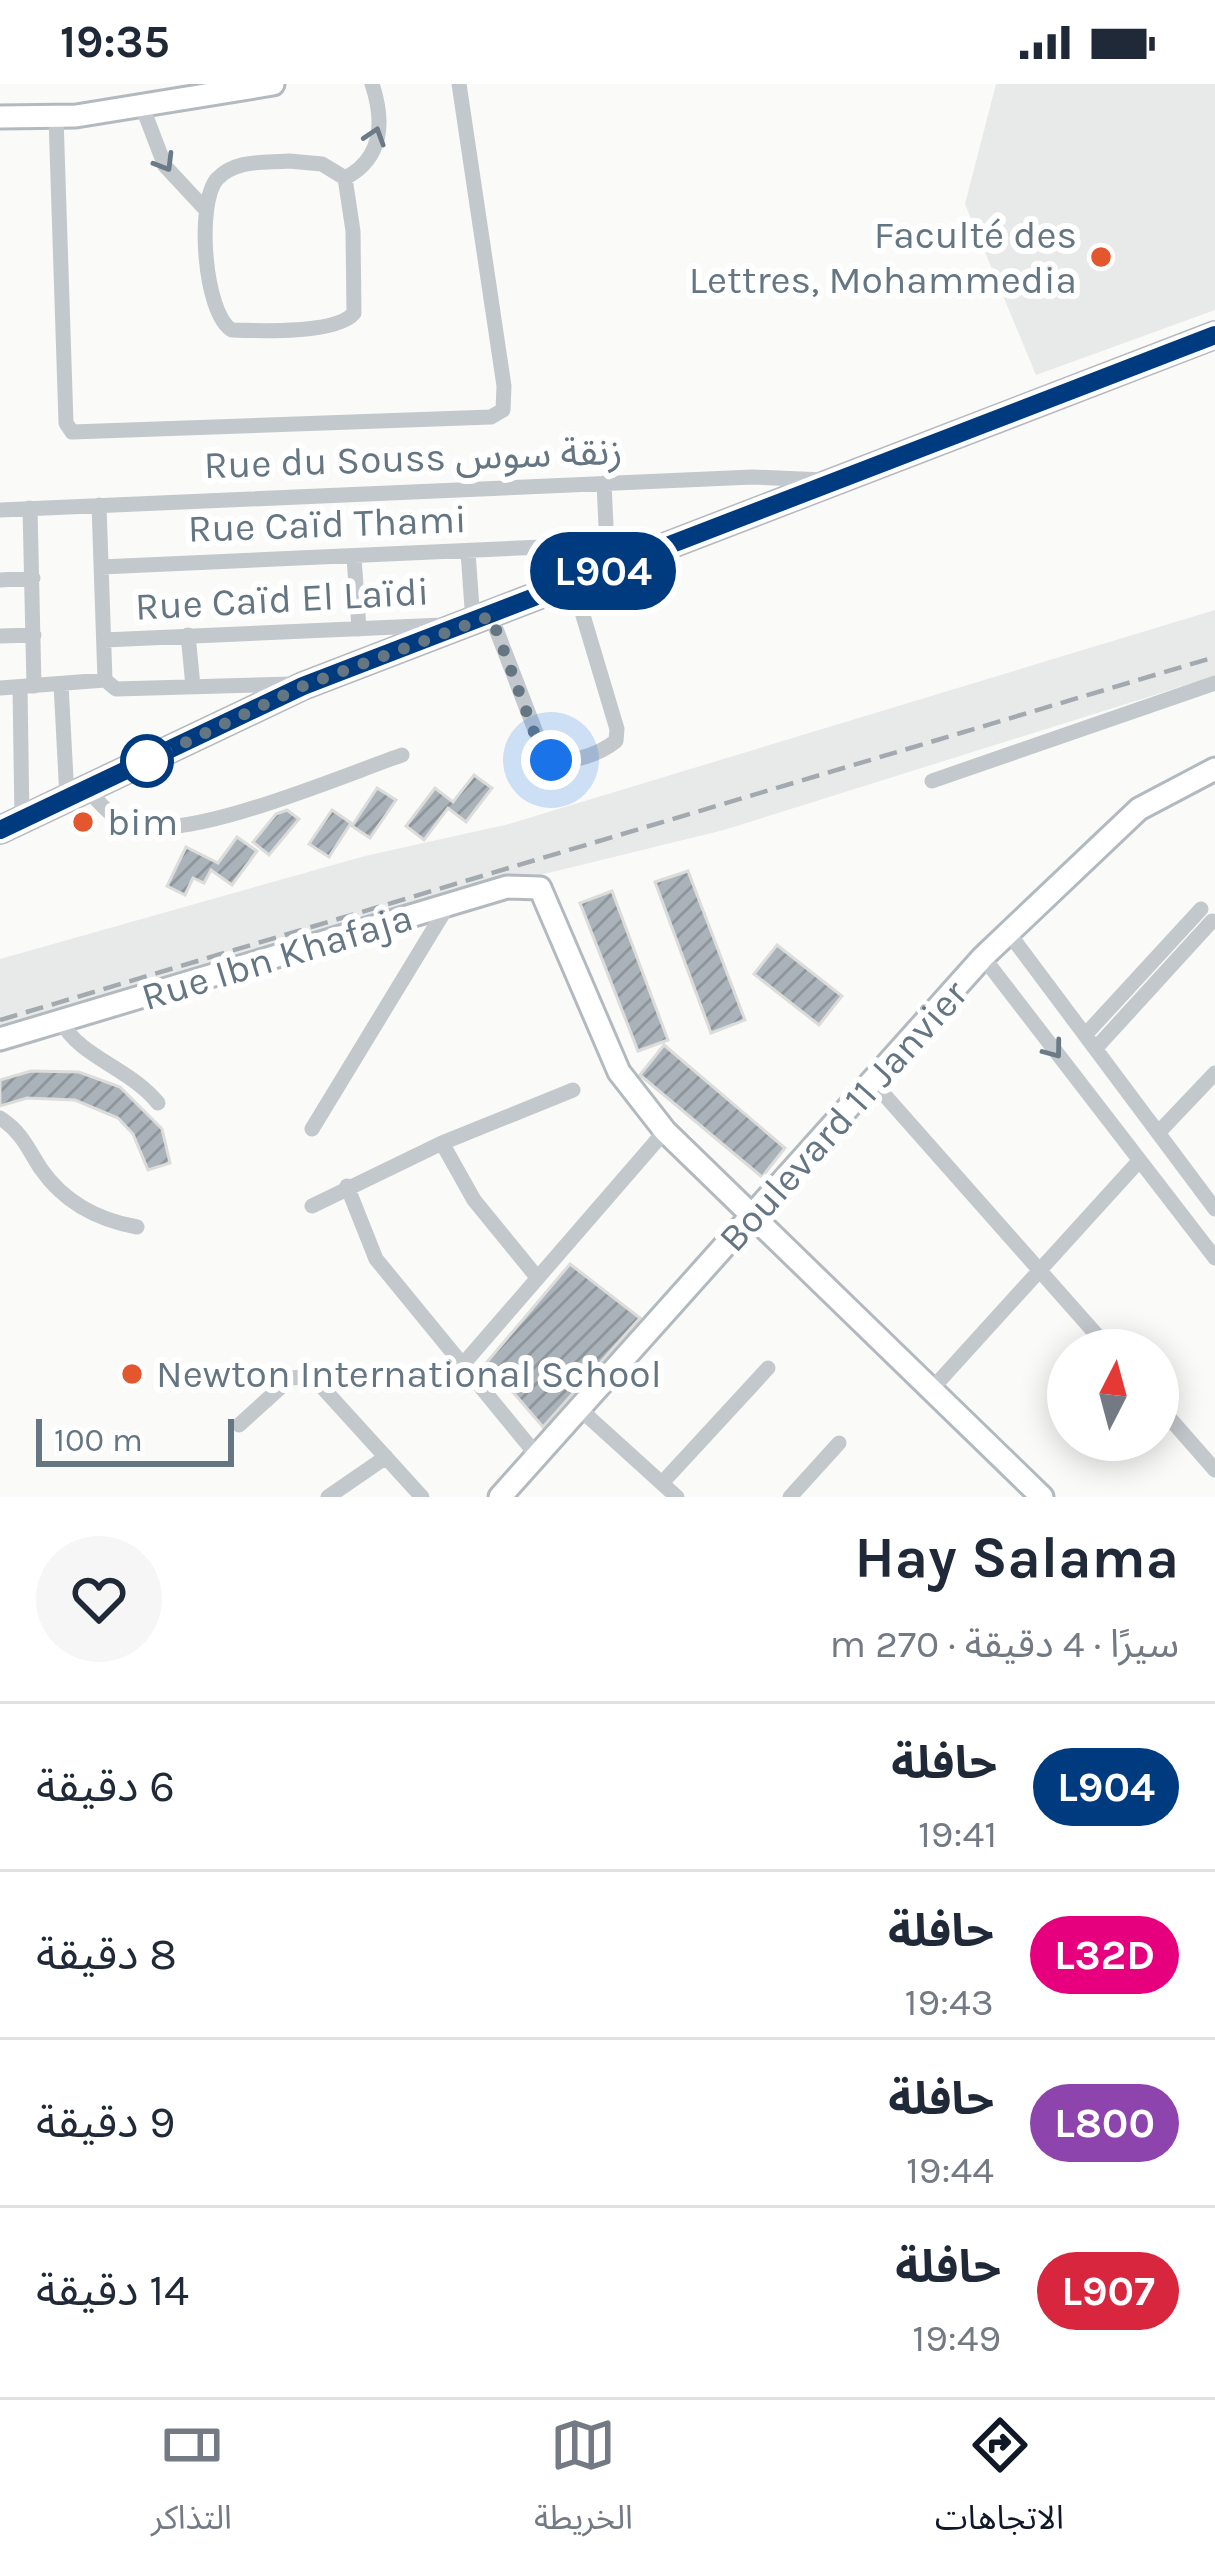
<!DOCTYPE html>
<html lang="ar">
<head>
<meta charset="utf-8">
<style>
	body { margin:0; font-family:Karla,"Noto Sans Arabic",sans-serif; background:#f6f6f7; color:#1f2937; direction:rtl; height:100vh; display:flex; flex-direction:column; font-size:45px; white-space:nowrap }
	* { box-sizing:border-box; margin:0 }
	p { font-size:39px; color:#747a83 }
	.icon { flex:none; width:66px; height:66px; fill:none; stroke:currentColor; stroke-width:2; stroke-linecap:round; stroke-linejoin:round }
	.map { position:relative; height:1413px; overflow:hidden; direction:ltr }
	.panel { display:flex; flex-direction:column; background:#fff; flex:1 }
	.panel>* { flex:none }
	.badge { padding:0 24px; border-radius:39px; font-size:42px; line-height:78px }
	.needle { width:78px; rotate:6deg }
	.tools { position:absolute; left:1047px; top:1245px; display:grid; gap:24px }
	.tools a { display:grid; place-items:center; width:132px; height:132px; border-radius:50%; background:#fff; box-shadow:0 6px 30px #0003; font-size:60px }
	.scale { position:absolute; left:36px; bottom:30px; width:198px; box-sizing:border-box; padding-left:12px; border:6px solid #657683; border-top:0; font-size:33px; line-height:42px; white-space:nowrap; color:#657683; -webkit-text-stroke:9px #fff; paint-order:stroke }
	.you { position:absolute; width:60px; height:60px; margin:-30px; border:9px solid #fff; border-radius:50%; background:#1a73e8; box-shadow:0 0 0 18px #1a73e833 }
	.map>.badge { position:absolute; translate:-50% -50%; box-shadow:0 0 0 6px #fff }
	.round { display:grid; place-items:center; flex:none; width:126px; height:126px; border-radius:63px; background:#f6f6f7 }
	.overview { display:flex; align-items:center; justify-content:space-between; height:204px; padding:0 36px }
	h1 { font-size:57px; font-weight:700; line-height:90px }
	ul { padding:0; list-style:none }
	li { display:flex; align-items:center; gap:36px; height:168px; padding:0 36px; border-top:3px solid #e0e1e3 }
	li div { flex:1 }
	li b { display:block; font-size:45px }
	li em { font-style:normal }
	li .badge { min-width:132px; font-weight:700; text-align:center }
	.status { display:flex; justify-content:space-between; align-items:center; height:84px; padding:0 60px; background:#fff; direction:ltr }
	.status svg { height:33px; fill:currentColor }
	.tab-bar { display:flex; justify-content:space-around; align-items:center; height:168px; border-top:3px solid #e0e1e3; background:#fff; font-size:33px; color:#747a83 }
	.tab-bar a { display:grid; justify-items:center; gap:6px }
	.tab-bar .selected { color:#111827 }
	.map>svg:first-child { display:block }
	.built { fill:#e8e9e9 }
	.building { fill:url(#building-hatch); stroke:#dcdcda; stroke-width:3 }
	.lines { fill:none; stroke-linecap:round; stroke-linejoin:round }
	.secondary-casing { stroke:#b3babf; stroke-width:27 }
	.primary-casing { stroke:#b5babe; stroke-width:30 }
	.street { stroke:#c3c8cc; stroke-width:15 }
	.secondary { stroke:#fff; stroke-width:21 }
	.primary { stroke:#fff; stroke-width:24 }
	.rail { stroke:#a2aab0; stroke-width:4.5; stroke-dasharray:18 9; stroke-linecap:butt }
	.oneway { stroke:#6a7a87 }
	.line-casing { stroke:#fff; stroke-width:27 }
	.line { stroke:#003b80; stroke-width:18 }
	.walk { stroke:#657683; stroke-width:12; stroke-dasharray:0 21.6 }
	.poi-dot { fill:#e4572e; stroke:#fff; stroke-width:4.5 }
	.stop-dot { fill:#fff; stroke:#003b80; stroke-width:6 }
	.labels { text-anchor:middle; dominant-baseline:central; stroke-width:12; stroke-linejoin:round; paint-order:stroke }
	.poi-label { font-size:39px; fill:#657683; stroke:#fff; text-anchor:start }
	.street-label { font-size:39px; fill:#657683; stroke:#fff }
</style>
</head>
<body>
<div class="status"><b>19:35</b><svg viewBox="0 0 49 12"><path d="M0 12V9h3v3zM5 12V6h3v6zM10 12V3h3v9zM15 12V0h3v12zM26 1h20v11H26zM47 4h2v5h-2z"/></svg></div>
<div class="map">
<svg width="1215" height="1413" viewBox="0 0 1215 1413">
	<defs>
		<pattern id="building-hatch" width="6" height="6" patternUnits="userSpaceOnUse" patternTransform="scale(3)"><rect width="6" height="6" fill="#aab3b9"/><path d="M-1 1l2-2M0 6l6-6M5 7l2-2" fill="none" stroke="#8e969c"/></pattern>
	</defs>
	<rect width="100%" height="100%" fill="#fafaf8"/>
	<!-- built -->
	<path class="built" d="M996 0H1215V226L1036 291 965 120Z
		M1215 526V592L724 746 540 791 0 951V875L365 772 509 740Z"/>
	<!-- building -->
	<path class="building" d="M474 691 492 704 466 738 448 724 424 756 406 742 435 704 453 718Z
		M377 704 396 716 370 754 352 742Z
		M287 726 299 735 269 771 253 758 276 730Z
		M332 726 351 739 329 773 309 760Z
		M237 753 257 767 232 801 211 786 204 799 193 794 185 811 167 802 186 763 218 779Z
		M688 787 745 936 711 949 655 798Z
		M612 807 668 956 638 967 580 819Z
		M777 861 842 912 819 941 754 890Z
		M664 961 785 1064 762 1093 640 991Z
		M31 987 79 988 120 1003 162 1045 170 1079 148 1086 133 1050 118 1034 75 1016 27 1014 0 1022V996Z
		M570 1180 640 1234 543 1343 487 1278Z"/>
	<g class="lines">
		<!-- secondary casing -->
		<g class="secondary-casing">
			<path id="secondary" d="M0 33 76 32 273 0
				M0 955 507 803 540 804 619 988 665 1047 1042 1413
				M500 1413 983 873 1139 725 1215 685"/>
		</g>
		<!-- primary casing -->
		<g class="primary-casing">
			<path id="primary" d="M0 746 303 602 1215 251"/>
		</g>
		<!-- street -->
		<path class="street" d="M142 22 165 82 205 125
			M56 33 66 339 72 348 491 333 503 326 504 302 459 0
			M289 77 322 80 345 94 353 147 354 229C337 250 259 247 232 246 204 230 196 119 217 95 236 75 264 79 289 77Z
			M345 94C384 74 384 36 372 0
			M604 399 607 464
			M99 421 105 596
			M30 424 34 602
			M0 426 753 393 824 396
			M468 468 473 538
			M354 473 359 545
			M101 483 586 461 607 464 616 481
			M0 496 33 494
			M491 532 545 672C565 683 598 671 616 657L617 645 573 498
			M188 551 193 602
			M0 552 34 551
			M104 556 443 541
			M61 600 67 714
			M20 603 22 736
			M0 604 105 596 116 605 293 600
			M932 697 1215 599
			M87 705C102 722 116 739 139 743 202 752 339 693 402 671
			M1008 848 1215 1125
			M983 873 1215 1174
			M61 937C79 973 130 984 158 1019
			M1086 950 1201 825
			M1096 964 1212 837
			M873 998 1110 1266
			M0 1034C22 1048 28 1065 41 1085 64 1118 98 1136 137 1143
			M312 1045 447 823
			M1158 1049 1215 989
			M442 1059 474 1116 536 1192
			M347 1102 376 1175 539 1374
			M312 1122 442 1059 573 1006
			M465 1278 665 1047
			M931 1306 1139 1077
			M1158 1321 1215 1386
			M582 1327 677 1413
			M239 1341 291 1294 312 1292 422 1413
			M662 1399 768 1284
			M328 1413 386 1373
			M790 1413 839 1359"/>
		<!-- secondary -->
		<use href="#secondary" class="secondary"/>
		<!-- primary -->
		<use href="#primary" class="primary"/>
		<!-- rail -->
		<path class="rail" d="M0 936 1215 573"/>
	</g>
	<!-- one-way arrows -->
	<defs><path id="oneway-chevron" d="M-2-3.5L2.5 0L-2 3.5" fill="none" stroke-width="1.6" stroke-linecap="round" stroke-linejoin="round" transform="scale(3)"/></defs>
	<g class="oneway">
		<use href="#oneway-chevron" transform="translate(375 52) rotate(-72)"/>
		<use href="#oneway-chevron" transform="translate(165 79) rotate(59)"/>
		<use href="#oneway-chevron" transform="translate(1054 966) rotate(53)"/>
	</g>
	<g class="lines">
		<!-- line casing -->
		<g class="line-casing">
			<path id="line" d="M0 746 303 602 1215 251"/>
		</g>
		<!-- line -->
		<use href="#line" class="line"/>
		<!-- walk -->
		<path class="walk" d="M147 677 303 602 491 532 541 667 551 676"/>
	</g>
	<!-- markers -->
	<g class="poi-dot">
		<circle cx="1101" cy="173" r="12"/>
		<circle cx="83" cy="738" r="12"/>
		<circle cx="132" cy="1290" r="12"/>
	</g>
	<circle class="stop-dot" cx="147" cy="677" r="24"/>
	<g class="labels">
		<!-- poi labels -->
		<g class="poi-label">
			<text x="1077" y="151" text-anchor="end">Faculté des<tspan x="1077" dy="45">Lettres, Mohammedia</tspan></text>
			<text x="107" y="738">bim</text>
			<text x="156" y="1290">Newton International School</text>
		</g>
		<!-- street labels -->
		<g class="street-label">
			<text transform="translate(413 374) rotate(-2)">Rue du Souss زنقة سوس</text>
			<text transform="translate(327 440) rotate(-2)">Rue Caïd Thami</text>
			<text transform="translate(282 515) rotate(-3)">Rue Caïd El Laïdi</text>
			<text transform="translate(277 873) rotate(-17)">Rue Ibn Khafaja</text>
			<text transform="translate(843 1032) rotate(-48)">Boulevard 11 Janvier</text>
		</g>
	</g>
</svg>
<div class="tools">
<a><svg class="needle" viewBox="-14 -14 28 28"><path d="M0-13l5 13h-10z" fill="#e53935"/><path d="M0 13l5-13h-10z" fill="#747a83"/></svg></a>
</div>
<div class="scale">100 m</div>
<div class="you" style="left:551px;top:676px"></div>
<b class="badge" style="left:603px;top:487px;background:#003b80;color:#fff">L904</b>
</div>
<section class="panel">
<div class="overview"><div><h1>Hay Salama</h1><p>سيرًا · 4 دقيقة · 270 m</p></div><a class="round"><svg class="icon" aria-label="heart" viewBox="0 0 24 24"><path d="M12 20l-8-8c-3-5 5-10 8-4 3-6 11-1 8 4z"/></svg></a></div>
<ul>
<li><span class="badge" style="background:#003b80;color:#fff">L904</span><div><b>حافلة</b><p>19:41</p></div><em>6 دقيقة</em></li>
<li><span class="badge" style="background:#e6007e;color:#fff">L32D</span><div><b>حافلة</b><p>19:43</p></div><em>8 دقيقة</em></li>
<li><span class="badge" style="background:#8e44ad;color:#fff">L800</span><div><b>حافلة</b><p>19:44</p></div><em>9 دقيقة</em></li>
<li><span class="badge" style="background:#d7263d;color:#fff">L907</span><div><b>حافلة</b><p>19:49</p></div><em>14 دقيقة</em></li>
</ul>
</section>
<nav class="tab-bar">
<a class="selected"><svg class="icon" aria-label="directions" viewBox="0 0 24 24"><path d="M12 3l9 9-9 9-9-9zM9 14v-3h6M13 9l2 2-2 2"/></svg>الاتجاهات</a>
<a><svg class="icon" aria-label="map" viewBox="0 0 24 24"><path d="M3 6l6-2 6 2 6-2v14l-6 2-6-2-6 2zM9 4v14M15 6v14"/></svg>الخريطة</a>
<a><svg class="icon" aria-label="tickets" viewBox="0 0 24 24"><path d="M3 7h18v10H3zM15 7v10"/></svg>التذاكر</a>
</nav>
</body>
</html>
